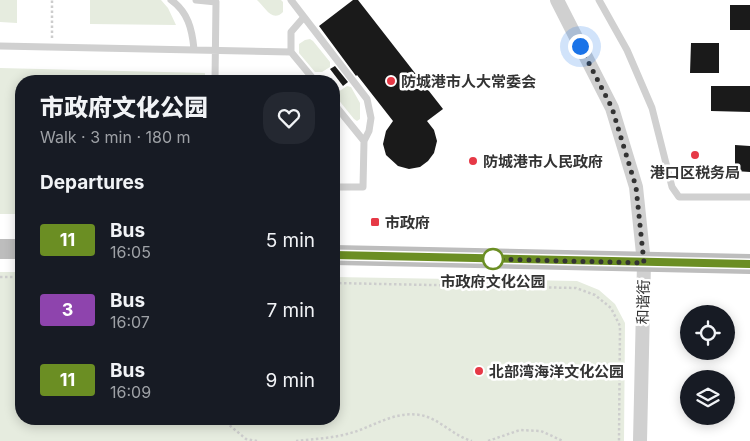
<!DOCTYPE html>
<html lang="en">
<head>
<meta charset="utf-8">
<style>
	body { margin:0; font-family:Inter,"Noto Sans SC",sans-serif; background:#242831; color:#f1f3f6; height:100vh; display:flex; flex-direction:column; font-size:19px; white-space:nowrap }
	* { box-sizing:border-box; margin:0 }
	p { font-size:16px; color:#9ea1a6 }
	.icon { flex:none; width:28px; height:28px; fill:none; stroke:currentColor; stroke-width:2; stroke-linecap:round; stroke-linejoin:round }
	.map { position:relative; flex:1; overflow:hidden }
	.sheet { position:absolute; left:15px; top:75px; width:325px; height:350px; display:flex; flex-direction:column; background:#171b24; border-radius:20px; box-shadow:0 2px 12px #0003 }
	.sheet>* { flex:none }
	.badge { padding:0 10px; border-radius:4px; font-size:18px; line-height:32px }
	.controls { position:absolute; left:680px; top:305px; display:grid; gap:10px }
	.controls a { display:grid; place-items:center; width:55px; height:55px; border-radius:50%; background:#171b24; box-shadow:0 2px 12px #0003; font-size:25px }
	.you { position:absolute; width:25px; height:25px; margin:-12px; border:4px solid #fff; border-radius:50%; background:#1a73e8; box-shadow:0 0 0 8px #1a73e833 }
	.map>.badge { position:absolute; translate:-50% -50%; box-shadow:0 0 0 2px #fff }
	h2 { padding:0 25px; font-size:19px; line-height:45px }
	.round { display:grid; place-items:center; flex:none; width:52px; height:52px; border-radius:20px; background:#242831 }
	.overview { display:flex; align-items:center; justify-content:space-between; height:85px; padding:0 25px }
	h1 { font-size:24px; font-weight:800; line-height:38px }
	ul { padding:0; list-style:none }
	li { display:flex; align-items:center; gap:15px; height:70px; padding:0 25px }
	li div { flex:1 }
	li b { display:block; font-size:19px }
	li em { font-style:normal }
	li .badge { min-width:55px; font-weight:700; text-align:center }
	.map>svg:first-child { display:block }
	.green { fill:#e6ecdf }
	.building { fill:#1a1a1a }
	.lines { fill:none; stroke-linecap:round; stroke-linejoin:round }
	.path { stroke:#cdcdcd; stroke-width:2.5; stroke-dasharray:2.5 2.5; stroke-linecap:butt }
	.lane { stroke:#d0d0d0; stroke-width:7 }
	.street { stroke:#d0d0d0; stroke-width:14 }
	.secondary { stroke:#bdbdbd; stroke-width:20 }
	.line-casing { stroke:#fff; stroke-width:11 }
	.line { stroke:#6b8e23; stroke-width:8 }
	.walk { stroke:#333; stroke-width:5; stroke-dasharray:0 9 }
	.poi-dot { fill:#e63946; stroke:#fff; stroke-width:2 }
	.stop-dot { fill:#fff; stroke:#6b8e23; stroke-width:2.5 }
	.labels { text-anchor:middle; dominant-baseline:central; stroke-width:5; stroke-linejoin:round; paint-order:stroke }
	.poi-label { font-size:15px; font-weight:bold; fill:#333; stroke:#fff; text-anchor:start }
	.stop-label { font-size:15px; font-weight:bold; fill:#333; stroke:#fff }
	.street-label { font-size:15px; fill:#333; stroke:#fff }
</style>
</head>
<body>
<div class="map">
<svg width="750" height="441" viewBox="0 0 750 441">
	<rect width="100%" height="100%" fill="#fff"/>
	<!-- green -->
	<path class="green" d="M0 0H17V23L0 22Z
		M90 0H161L168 8 176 25 90 24Z
		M257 0H281L283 2V12C272 23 265 7 257 0Z
		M310 39 313 41 330 62V67L322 72H315L299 53V44L305 40Z
		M0 68 205 73V81H21V214H0Z
		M347 86 351 87 360 103V119L357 121 354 119 337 98 338 92Z
		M0 272H21V419H334V277L577 281 599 290 615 304 625 323 624 441H0Z"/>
	<!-- building -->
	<path class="building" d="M353 0H358L443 109 427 121 434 130 437 141 434 153 428 161 420 167 409 169 398 166 386 155 383 144 386 131 393 121 357 75 356 76 319 26Z
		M730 5H750V30H730Z
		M691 43H719V73H690Z
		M335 66 348 82 343 86 330 69Z
		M711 86H750V112L711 111Z
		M735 145 750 146V172L735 171Z"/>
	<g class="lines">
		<!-- path -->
		<path class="path" d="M52 38V0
			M0 277H21
			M334 283 576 288 595 295 611 308 620 326 619 441
			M222 419 246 439 257 441
			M296 441C314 439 336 438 354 432 376 425 395 411 420 415 439 418 453 436 472 441
			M488 441 520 430 541 431 563 441"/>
		<!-- lane -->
		<path class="lane" d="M171 0C188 12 192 29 194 49
			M196 0 216 2 215 81
			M599 0 627 50 652 108 672 187 679 197H750
			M304 17 367 99 371 118 369 131 364 141
			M0 46 291 52 315 81
			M291 52V32L304 17 291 0
			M334 104 364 141 363 187H334"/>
		<!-- street -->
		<path class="street" d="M557 0 612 108 636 187 644 263 640 441"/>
		<!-- secondary -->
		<path class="secondary" d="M0 249H21
			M334 255 750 264"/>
	</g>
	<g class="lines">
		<!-- line casing -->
		<g class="line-casing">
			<path id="line" d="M334 255 750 264"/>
		</g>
		<!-- line -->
		<use href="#line" class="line"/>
		<!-- walk -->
		<path class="walk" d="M493 259 644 263 636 187 612 108 580 46"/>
	</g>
	<!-- markers -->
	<g class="poi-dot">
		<circle cx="391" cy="81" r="5"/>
		<circle cx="695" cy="155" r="5"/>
		<circle cx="473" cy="161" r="5"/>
		<rect x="370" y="217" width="10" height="10" rx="2.5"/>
		<circle cx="479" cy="371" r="5"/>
	</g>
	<circle class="stop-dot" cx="493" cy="259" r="10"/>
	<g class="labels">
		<!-- poi labels -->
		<g class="poi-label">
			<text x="401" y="81">防城港市人大常委会</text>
			<text x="483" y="161">防城港市人民政府</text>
			<text x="695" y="172" text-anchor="middle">港口区税务局</text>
			<text x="385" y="222">市政府</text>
			<text x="489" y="371">北部湾海洋文化公园</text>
		</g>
		<!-- stop labels -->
		<g class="stop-label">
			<text x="493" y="281">市政府文化公园</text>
		</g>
		<!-- street labels -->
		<g class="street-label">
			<text transform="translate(643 302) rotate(-89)">和谐街</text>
		</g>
	</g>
</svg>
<div class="controls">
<a><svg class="icon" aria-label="locate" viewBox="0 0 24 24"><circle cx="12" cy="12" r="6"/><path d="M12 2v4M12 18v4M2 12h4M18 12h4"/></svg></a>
<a><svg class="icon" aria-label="layers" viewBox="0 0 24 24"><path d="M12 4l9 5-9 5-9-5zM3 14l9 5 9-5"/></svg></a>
</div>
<div class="you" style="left:580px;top:46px"></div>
<section class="sheet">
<div class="overview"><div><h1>市政府文化公园</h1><p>Walk · 3 min · 180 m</p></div><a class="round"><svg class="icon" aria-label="heart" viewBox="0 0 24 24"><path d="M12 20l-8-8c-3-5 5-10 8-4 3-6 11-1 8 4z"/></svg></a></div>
<h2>Departures</h2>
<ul>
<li><span class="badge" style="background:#6b8e23;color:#fff">11</span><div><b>Bus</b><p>16:05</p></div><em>5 min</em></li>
<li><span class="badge" style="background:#8e44ad;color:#fff">3</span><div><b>Bus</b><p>16:07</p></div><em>7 min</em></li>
<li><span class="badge" style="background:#6b8e23;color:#fff">11</span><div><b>Bus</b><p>16:09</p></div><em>9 min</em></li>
</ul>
</section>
</div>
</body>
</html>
